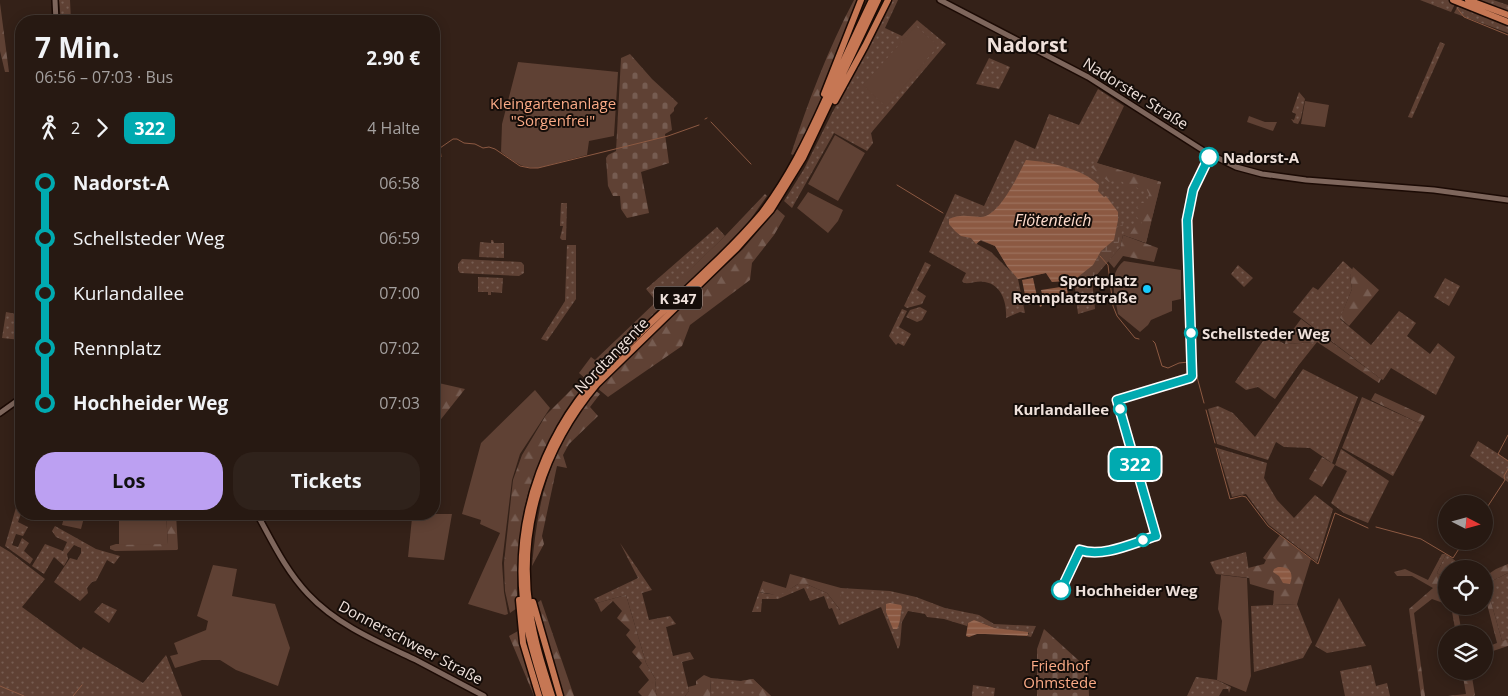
<!DOCTYPE html>
<html lang="de">
<head>
<meta charset="utf-8">
<style>
	body { margin:0; font-family:"Open Sans",sans-serif; background:#2f221b; color:#f1f3f6; height:100vh; display:flex; flex-direction:column; font-size:19px; white-space:nowrap }
	* { box-sizing:border-box; margin:0 }
	p { font-size:16px; color:#a4a09f }
	.icon { flex:none; width:28px; height:28px; fill:none; stroke:currentColor; stroke-width:2; stroke-linecap:round; stroke-linejoin:round }
	.map { position:relative; flex:1; overflow:hidden }
	.panel { position:absolute; left:15px; top:15px; width:425px; height:505px; display:flex; flex-direction:column; background:#271912; border-radius:20px; box-shadow:0 2px 12px #0003,0 0 0 1px #433832 }
	.panel>* { flex:none }
	.badge { padding:0 10px; border-radius:8px; font-size:18px; line-height:32px }
	.needle { width:32px; rotate:96deg }
	.controls { position:absolute; left:1438px; top:495px; display:grid; gap:10px }
	.controls a { display:grid; place-items:center; width:55px; height:55px; border-radius:50%; background:#271912; box-shadow:0 2px 12px #0003,0 0 0 1px #433832; font-size:25px }
	.map>.badge { position:absolute; translate:-50% -50%; box-shadow:0 0 0 2px #fff }
	.legs { display:flex; align-items:center; gap:8px; height:55px; padding:0 20px; font-size:16px }
	.legs p { margin-inline-start:auto }
	.overview { display:flex; align-items:center; justify-content:space-between; height:85px; padding:0 20px }
	h1 { font-size:28px; font-weight:700; line-height:38px }
	.cta { display:flex; gap:10px; margin-top:auto; padding:10px 20px }
	.cta a { flex:1; height:58px; border-radius:20px; background:#bca0f2; color:#111; font-size:20px; font-weight:700; line-height:58px; text-align:center }
	.cta a+a { background:#2f221b; color:#f1f3f6 }
	ul { padding:0 20px; list-style:none }
	li { display:flex; align-items:center; gap:18px; height:55px; font-size:19px }
	li i { display:grid; place-items:center; width:8px; height:100%; margin:0 6px; background:currentColor }
	li i::after { content:''; width:12px; height:12px; margin:-6px; border:4px solid; border-radius:50%; background:#271912 }
	li p { margin-inline-start:auto }
	li:first-child i { background:linear-gradient(#0000 50%,currentColor 0) }
	li:last-child i { background:linear-gradient(currentColor 50%,#0000 0) }
	.map>svg:first-child { display:block }
	.grass { fill:url(#grass-dots); fill-rule:evenodd }
	.forest { fill:url(#forest-firs) }
	.wetland { fill:url(#wetland-marsh) }
	.cemetery { fill:url(#cemetery-stones) }
	.garden { fill:#5f4134 }
	.water { fill:url(#water-rules) }
	.lines { fill:none; stroke-linecap:round; stroke-linejoin:round }
	.stream { stroke:#8c5942; stroke-width:1 }
	.secondary-casing { stroke:#1b0a04; stroke-width:8 }
	.highway-casing { stroke:#1b0a04; stroke-width:9 }
	.secondary { stroke:#7e665c; stroke-width:5 }
	.highway { stroke:#c67754; stroke-width:6 }
	.line-1-casing { stroke:#fff; stroke-width:11 }
	.line-1 { stroke:#00aab0; stroke-width:8 }
	.stop-1-dot { fill:#fff; stroke:#00aab0; stroke-width:2.5 }
	.poi-dot { fill:#18cafc; stroke:#150d09; stroke-width:2 }
	.labels { text-anchor:middle; dominant-baseline:central; stroke-width:4; stroke-linejoin:round; paint-order:stroke }
	.shield { fill:#150d09; stroke:#aea19c; stroke-width:1 }
	.shield-label { font-size:14px; font-weight:bold; fill:#efe1db }
	.street-label { font-size:15px; fill:#efe1db; stroke:#150d09 }
	.park-label { font-size:15px; fill:#faaa86; stroke:#150d09 }
	.stop-label { font-size:15px; font-weight:bold; fill:#efe1db; stroke:#150d09; text-anchor:start }
	.poi-label { font-size:15px; font-weight:bold; fill:#efe1db; stroke:#150d09; text-anchor:end }
	.water-label { font-size:16px; font-style:italic; fill:#fedccd; stroke:#150d09 }
	.district-label { font-size:20px; font-weight:bold; fill:#efe1db; stroke:#150d09 }
</style>
</head>
<body>
<div class="map">
<svg width="1508" height="696" viewBox="0 0 1508 696">
	<defs>
		<pattern id="grass-dots" width="8" height="8" patternUnits="userSpaceOnUse" patternTransform="scale(1.25)"><rect width="8" height="8" fill="#5f4134"/><path d="M2 2h.1M6 6h.1" fill="none" stroke="#765c51" stroke-width="1.8" stroke-linecap="round"/></pattern>
		<pattern id="forest-firs" width="22" height="20" patternUnits="userSpaceOnUse" patternTransform="scale(1.25)"><rect width="22" height="20" fill="#5f4134"/><path d="M5 1l3.5 6h-7zM16 11l3.5 6h-7z" fill="#765c51"/></pattern>
		<pattern id="wetland-marsh" width="20" height="14" patternUnits="userSpaceOnUse" patternTransform="scale(1.25)"><rect width="20" height="14" fill="#5f4134"/><path d="M1 5h8M5 5V1M11 12h8M15 12V8" fill="none" stroke="#765c51"/></pattern>
		<pattern id="cemetery-stones" width="16" height="16" patternUnits="userSpaceOnUse" patternTransform="scale(1.25)"><rect width="16" height="16" fill="#5f4134"/><path d="M2 7V4a2 2 0 0 1 4 0v3zM10 15v-3a2 2 0 0 1 4 0v3z" fill="#765c51"/></pattern>
		<pattern id="water-rules" width="6" height="5" patternUnits="userSpaceOnUse" patternTransform="scale(1.25)"><rect width="6" height="5" fill="#8c5942"/><path d="M0 2.5h6" fill="none" stroke="#9c715d"/></pattern>
	</defs>
	<rect width="100%" height="100%" fill="#342118"/>
	<!-- grass -->
	<path class="grass" d="M59 0H70L71 21H61Z
		M891 0H898L885 28 902 36 917 20 946 44 871 133 873 143 867 151 834 133 792 208 784 201 804 169 832 113 857 68Z
		M1420 0H1457L1451 12Z
		M1461 0H1493L1508 5V33L1454 13Z
		M1440 42 1445 44 1412 118 1408 117Z
		M989 58 1010 67 999 89 976 84Z
		M1098 89 1124 106 1097 163 1161 182 1146 243 1123 235 1120 248 1092 280 1095 309 1078 314 1074 280 1052 282 1046 273 1018 279 1025 313 1020 312 1006 318C1007 303 1002 285 985 282 979 280 971 284 964 283L962 281 966 273 929 252 955 194 984 206 1015 140 1035 149 1049 114 1079 125ZM979 240 995 246 1010 271 991 252 977 244Z
		M1299 92 1305 99 1301 118 1298 124 1294 123 1291 119 1294 120 1296 114 1292 112Z
		M561 203H567L566 240H562L560 238 563 226H560Z
		M717 227 725 236 657 302 646 289Z
		M491 240H493L494 243H504V258L479 257 480 242 491 243Z
		M567 245H576V299L547 341 541 339 565 301Z
		M462 259 521 262 524 265V273L519 276 460 273 458 270V264Z
		M1343 261 1353 270 1350 276 1352 289 1340 319 1371 345 1399 311 1416 323 1407 336 1430 354 1438 343 1455 357 1436 395 1391 368 1383 380 1381 379 1293 312 1313 287 1318 290Z
		M925 262 931 265 917 290 926 296 922 304 907 308 904 306Z
		M1238 265 1253 278 1244 287 1231 274Z
		M478 277 503 278 502 293 491 292V295H488V292H478Z
		M1445 278 1460 286 1449 306 1434 297Z
		M920 307 927 311 922 320 917 322 906 317 910 310Z
		M902 309 907 311 899 327 911 334 904 346 898 343 896 345 889 336Z
		M6 312 21 315V340L2 338Z
		M1267 335 1285 344 1317 342 1298 366 1275 399 1258 387 1246 390 1235 382Z
		M1303 369 1358 397 1332 463 1310 448 1284 447 1276 442 1268 460 1217 444 1208 409 1218 406 1233 413 1255 437Z
		M1362 397 1421 424 1393 476 1342 448Z
		M1478 441 1508 460V482L1470 456Z
		M1217 448 1267 463 1264 478 1277 500 1294 518 1315 495 1333 509 1317 562 1269 525 1246 494 1232 497Z
		M1341 449 1389 481 1368 523 1344 513 1331 503 1347 471 1335 465Z
		M17 504 21 507V514L18 522 28 527 23 536 16 534 12 545 18 547 22 538 29 543 24 551 33 559 30 564 5 546Z
		M55 526 96 549 120 556 114 564 107 560 96 581 92 582 87 588 88 593 80 601 54 582 70 558 77 560 81 553V548L74 545 67 554 68 559 64 566 54 557 44 574 32 566 45 544 63 551 67 542 56 537 52 531Z
		M620 543 652 590 642 593 649 620 670 616 676 624 666 627 673 656 690 652 694 659 682 662 689 691 685 696H657L655 689 656 680 646 663 626 595 597 603 596 602 594 599 638 578Z
		M0 546 10 552 45 579 22 607 81 650 83 647 143 683 166 655 182 696H0Z
		M1246 552 1250 578 1216 574 1210 562Z
		M1446 554 1467 569H1446V579L1437 573Z
		M1508 573V639L1502 641 1486 584Z
		M798 584H806L827 593 840 610 841 588 890 591 916 597 945 608 979 615 994 624 1036 626 1031 637 1027 636 1029 633 995 628 982 623H968L967 626 944 619 927 617 925 614 908 611 902 622 900 645 898 649 881 607 839 625 832 608 829 609 824 596 810 601 804 588 778 599H762L761 612H752L759 592C776 597 784 593 798 584Z
		M1339 598 1366 646 1327 653 1315 646Z
		M102 603 117 610 109 623 94 612Z
		M1297 604 1312 642 1303 658 1254 672 1251 606Z
		M1371 665 1376 686 1387 683 1390 696H1345L1340 671Z
		M1196 677 1217 680 1231 687 1229 693 1228 689H1223L1219 696H1187Z
		M711 678 741 681 753 679 771 696H710Z
		M973 685 995 688 994 696H972Z"/>
	<!-- forest -->
	<path class="forest" d="M854 0H858L833 63 813 121 793 155 791 154C808 102 828 49 854 0Z
		M0 3 9 72H5L0 51Z
		M1096 163 1161 182 1146 242 1129 236 1135 226H1141L1142 223 1136 216 1138 212 1137 207 1140 203H1147L1149 194 1146 188 1139 189 1136 187 1129 194 1126 192 1125 184 1119 179 1109 182 1091 167Z
		M765 194 767 196 745 227 730 244 588 381 579 373 591 357 595 360 725 236Z
		M777 209 785 216 774 235 752 263 750 280 690 325 682 346 608 397 597 388 669 318 743 249Z
		M1123 235 1158 248 1154 262 1123 256 1114 268 1108 261 1120 248Z
		M1353 267 1379 290 1349 326 1340 318 1352 289 1350 276Z
		M1301 319 1381 379 1379 383 1317 342 1285 344 1286 339Z
		M434 382 465 389 434 428Z
		M579 382 584 386C561 419 535 462 526 502 517 537 517 572 517 608L510 613 505 591 504 563 513 480 522 455 546 415Z
		M596 391 600 394 590 407 598 416 569 444 563 455 567 468 557 466 542 536 544 544 532 566C538 496 551 446 596 391Z
		M1375 393 1425 416 1421 424 1371 400Z
		M1322 457 1335 465 1322 487 1309 479Z
		M166 514H176L178 549 177 550 115 551 110 549V546L116 544H168Z
		M1280 535 1311 559 1297 604 1273 605 1274 591 1250 584 1248 568 1264 564 1266 560 1263 558Z
		M1442 554H1446L1437 573 1446 579V604L1432 599 1414 613 1425 696H1421L1409 609 1433 588 1412 576H1397L1394 572 1405 569 1428 580Z
		M1508 564V573L1486 584 1502 641 1508 639V646L1484 654V648L1497 643 1484 592V577L1496 569Z
		M790 574 841 588V611L827 593 806 584H798L784 593 777 595 759 592 763 581 786 588Z
		M626 595 646 663 656 680 655 689 657 696H642L638 692 649 680 639 667 642 663 632 652 636 647 626 635 630 630 617 618 622 611 613 601 601 612 597 603Z
		M541 600 574 696H563L536 604Z
		M1451 606H1457L1462 634H1456Z
		M518 631 520 643 537 696H534L509 636Z
		M1462 671H1471L1475 695 1474 696H1448L1466 694Z
		M704 675 711 678 710 696H685L689 691 688 687 696 685V681Z
		M753 679 755 681 771 696H760L752 690H743L742 687 739 685 741 681Z"/>
	<!-- wetland -->
	<path class="wetland" d="M1123 224C1121 248 1107 263 1092 280H1074L1093 265 1116 228Z"/>
	<!-- cemetery -->
	<path class="cemetery" d="M630 54 652 79 678 103 674 108V111L670 115 672 130 665 134 669 163 641 172 649 213 627 218 621 209 620 196H613L608 186 606 158 608 155 616 151 621 58Z
		M1044 629 1088 669 1089 696H1037V649Z"/>
	<!-- garden -->
	<path class="garden" d="M916 26 938 46 886 107 863 85Z
		M518 62 618 72 614 136 589 141 587 155 538 168C522 169 513 161 501 152L502 124Z
		M1305 101 1329 105 1325 127 1301 124Z
		M1249 116 1265 122H1277L1273 131 1247 122Z
		M835 135 865 153 838 201 808 184Z
		M808 192 843 210 838 221 828 233 797 208Z
		M1124 261 1181 270V299L1172 301V311L1151 320 1148 325 1140 332 1118 314C1115 295 1107 275 1124 261Z
		M535 390 550 408 520 454 512 480 502 563 504 592 508 614 505 615 468 604 500 533 480 524 481 520 462 514 481 443Z
		M65 514H85L81 529 62 525Z
		M119 514H166L168 544 119 545Z
		M420 514H452L444 560 408 557 412 518Z
		M213 565 237 569 232 596 275 604 290 648 278 686 236 670 220 660H202L175 668 170 656 178 654 174 643 206 630 208 621 197 616Z
		M1221 575 1247 578 1251 676 1246 692 1217 680 1222 621 1218 609Z"/>
	<!-- water -->
	<path class="water" d="M1026 160C1049 162 1082 168 1099 185L1098 191 1104 197 1106 196 1118 212V220L1114 240 1101 251 1093 265 1074 280 1052 282 1046 273 1018 279 1007 266 995 246 981 240 976 244 971 238 961 236 955 231 949 224V219C959 214 968 216 980 217 999 218 1018 175 1026 160Z
		M1033 278 1038 301 1041 303 1042 306 1040 307 1039 303 1027 305 1022 280Z
		M1067 286 1068 297 1044 302 1041 290Z
		M1278 567C1290 566 1294 573 1290 584L1283 583 1279 576 1273 572 1274 569Z
		M890 603 901 605 902 607C900 615 901 621 897 629H893L886 612V604Z
		M974 620 995 628 1028 632V635L1027 636 985 634H977L969 637 966 636 968 623Z"/>
	<g class="lines">
		<!-- stream -->
		<path class="stream" d="M1457 8 1464 17 1508 35
			M705 119 707 118
			M711 122 751 164
			M434 159 441 157 440 148 453 139H457L464 143 475 144 483 148 489 147 495 149 520 166 530 168H538L668 136 699 125
			M897 185 943 213
			M1100 256 1108 265 1113 306 1117 316 1135 338 1139 339
			M1153 341 1155 343 1162 366 1168 368 1179 363 1189 362
			M1196 363V373L1204 403
			M1206 410 1215 443
			M1508 435 1498 454 1508 461
			M1216 448 1230 499 1242 496 1246 497 1268 526 1318 564 1335 513 1368 528
			M1484 512 1505 480 1504 476 1508 469
			M1376 527 1421 539 1453 558 1464 541
			M0 686 24 696
			M73 696 82 685"/>
		<!-- secondary casing -->
		<g class="secondary-casing">
			<path id="secondary" d="M55 0 56 21
				M940 0 1088 77 1204 151 1236 167 1262 174 1306 180 1434 190 1508 200
				M0 413 21 398
				M257 514C272 541 286 571 308 594 337 625 378 642 416 660 439 672 461 684 484 696"/>
		</g>
		<!-- highway casing -->
		<g class="highway-casing">
			<path id="highway" d="M1453 0 1508 22
				M1468 0 1508 15
				M824 94 861 0
				M835 101 865 46 888 0
				M519 600 523 643 539 696
				M533 602 560 696
				M546 696C537 665 526 633 523 601 514 512 547 426 610 363 642 330 677 299 710 267 728 250 745 233 761 214 788 179 807 140 825 100 841 67 856 33 872 0
				M552 696C543 668 534 640 530 611 517 528 544 447 597 384L737 248 771 210 803 158 878 0"/>
		</g>
		<!-- secondary -->
		<use href="#secondary" class="secondary"/>
		<!-- highway -->
		<use href="#highway" class="highway"/>
	</g>
	<g class="lines">
		<!-- line-1 casing -->
		<g class="line-1-casing">
			<path id="line-1" d="M1061 590 1080 550C1103 558 1133 543 1156 536L1117 400 1190 378 1192 376 1187 220 1193 190 1209 157"/>
		</g>
		<!-- line-1 -->
		<use href="#line-1" class="line-1"/>
	</g>
	<!-- markers -->
	<g class="stop-1-dot">
		<circle cx="1209" cy="157" r="9"/>
		<circle cx="1191" cy="333" r="6"/>
		<circle cx="1120" cy="409" r="6"/>
		<circle cx="1143" cy="540" r="6"/>
		<circle cx="1061" cy="590" r="9"/>
	</g>
	<circle class="poi-dot" cx="1147" cy="289" r="5"/>
	<g class="labels">
		<!-- shield labels -->
		<rect class="shield" x="654" y="286.5" width="48" height="23" rx="4"/>
		<g class="shield-label">
			<text x="678" y="298">K 347</text>
		</g>
		<!-- street labels -->
		<g class="street-label">
			<text transform="translate(1136 93) rotate(32)">Nadorster Straße</text>
			<text transform="translate(611 355) rotate(-46)">Nordtangente</text>
			<text transform="translate(411 642) rotate(28)">Donnerschweer Straße</text>
		</g>
		<!-- park labels -->
		<g class="park-label">
			<text x="553" y="103">Kleingartenanlage<tspan x="553" dy="17">"Sorgenfrei"</tspan></text>
			<text x="1060" y="665">Friedhof<tspan x="1060" dy="17">Ohmstede</tspan></text>
		</g>
		<!-- stop labels -->
		<g class="stop-label">
			<text x="1223" y="157">Nadorst-A</text>
			<text x="1202" y="333">Schellsteder Weg</text>
			<text x="1109" y="409" text-anchor="end">Kurlandallee</text>
			<text x="1075" y="590">Hochheider Weg</text>
		</g>
		<!-- poi labels -->
		<g class="poi-label">
			<text x="1137" y="280">Sportplatz<tspan x="1137" dy="17">Rennplatzstraße</tspan></text>
		</g>
		<!-- water labels -->
		<g class="water-label">
			<text x="1053" y="220">Flötenteich</text>
		</g>
		<!-- district labels -->
		<g class="district-label">
			<text x="1027" y="44">Nadorst</text>
		</g>
	</g>
</svg>
<div class="controls">
<a><svg class="needle" viewBox="-14 -14 28 28"><path d="M0-13l5 13h-10z" fill="#e53935"/><path d="M0 13l5-13h-10z" fill="#a4a09f"/></svg></a>
<a><svg class="icon" aria-label="locate" viewBox="0 0 24 24"><circle cx="12" cy="12" r="6"/><path d="M12 2v4M12 18v4M2 12h4M18 12h4"/></svg></a>
<a><svg class="icon" aria-label="layers" viewBox="0 0 24 24"><path d="M12 4l9 5-9 5-9-5zM3 14l9 5 9-5"/></svg></a>
</div>
<b class="badge" style="left:1135px;top:464px;background:#00aab0;color:#fff">322</b>
<section class="panel">
<div class="overview"><div><h1>7 Min.</h1><p>06:56 – 07:03 · Bus</p></div><b>2.90 €</b></div>
<div class="legs"><svg class="icon" aria-label="walk" viewBox="0 0 24 24"><circle cx="13" cy="4" r="2"/><path d="M13 8l-2 6 4 7M11 14l-3 7M7 12l3-4h3l4 4"/></svg>2<svg class="icon" aria-label="forward" viewBox="0 0 24 24"><path d="M9 5l7 7-7 7"/></svg><b class="badge" style="background:#00aab0;color:#fff">322</b><p>4 Halte</p></div>
<ul>
<li><i style="color:#00aab0"></i><b>Nadorst-A</b><p>06:58</p></li>
<li><i style="color:#00aab0"></i><span>Schellsteder Weg</span><p>06:59</p></li>
<li><i style="color:#00aab0"></i><span>Kurlandallee</span><p>07:00</p></li>
<li><i style="color:#00aab0"></i><span>Rennplatz</span><p>07:02</p></li>
<li><i style="color:#00aab0"></i><b>Hochheider Weg</b><p>07:03</p></li>
</ul>
<div class="cta"><a>Los</a><a>Tickets</a></div>
</section>
</div>
</body>
</html>
